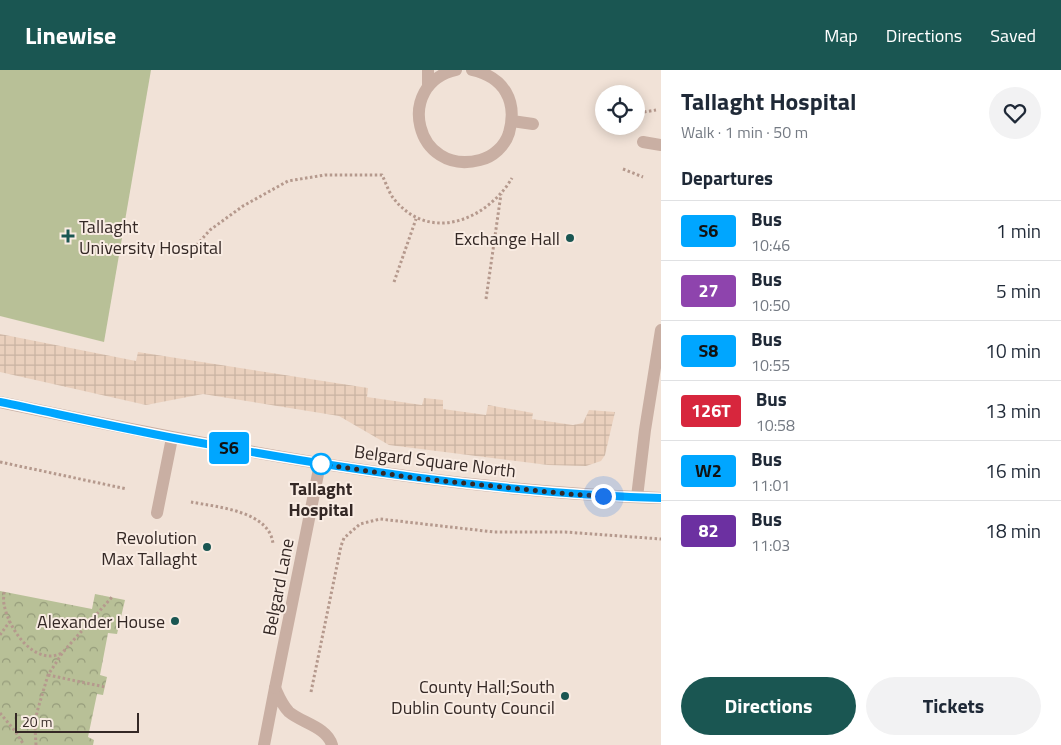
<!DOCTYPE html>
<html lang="en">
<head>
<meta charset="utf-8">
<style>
	body { margin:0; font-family:"Titillium Web",sans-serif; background:#f2f2f3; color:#1f2937; height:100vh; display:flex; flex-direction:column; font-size:19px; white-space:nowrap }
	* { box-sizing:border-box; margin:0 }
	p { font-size:16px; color:#747a83 }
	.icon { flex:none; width:28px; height:28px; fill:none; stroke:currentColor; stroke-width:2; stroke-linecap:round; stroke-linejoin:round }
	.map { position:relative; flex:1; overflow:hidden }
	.panel { display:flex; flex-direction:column; background:#fff; width:400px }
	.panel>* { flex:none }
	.badge { padding:0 10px; border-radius:4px; font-size:18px; line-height:32px }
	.fabs { position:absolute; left:595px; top:15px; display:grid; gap:10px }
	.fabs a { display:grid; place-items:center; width:50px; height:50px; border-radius:50%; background:#fff; box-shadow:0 2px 12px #0003; font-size:25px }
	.scale { position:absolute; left:15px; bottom:12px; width:124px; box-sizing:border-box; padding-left:5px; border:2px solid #342825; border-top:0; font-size:14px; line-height:18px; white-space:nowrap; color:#342825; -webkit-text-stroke:4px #f9ece3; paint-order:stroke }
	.you { position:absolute; width:25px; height:25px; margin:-12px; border:4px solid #fff; border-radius:50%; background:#1a73e8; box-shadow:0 0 0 8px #1a73e833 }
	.map>.badge { position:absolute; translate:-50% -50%; box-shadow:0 0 0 2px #fff }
	h2 { padding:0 20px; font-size:19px; line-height:45px }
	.round { display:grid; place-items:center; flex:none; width:52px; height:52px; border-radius:26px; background:#f2f2f3 }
	.summary { display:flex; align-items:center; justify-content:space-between; height:85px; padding:0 20px }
	h1 { font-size:24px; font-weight:700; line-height:38px }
	.button { display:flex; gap:10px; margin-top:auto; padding:10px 20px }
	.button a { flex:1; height:58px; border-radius:30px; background:#1a5652; color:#fff; font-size:20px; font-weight:700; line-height:58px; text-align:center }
	.button a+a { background:#f2f2f3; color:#1f2937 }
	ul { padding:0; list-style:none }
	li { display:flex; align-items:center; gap:15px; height:60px; padding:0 20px; border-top:1px solid #e0e1e3 }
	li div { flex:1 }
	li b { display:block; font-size:19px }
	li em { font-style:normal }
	li .badge { min-width:55px; font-weight:700; text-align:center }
	header { display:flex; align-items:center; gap:30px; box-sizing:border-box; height:70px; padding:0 25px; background:#1a5652; color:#fff }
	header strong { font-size:24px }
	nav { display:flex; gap:28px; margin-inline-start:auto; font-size:18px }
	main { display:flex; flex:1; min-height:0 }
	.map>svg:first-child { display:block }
	.green { fill:#b8c097 }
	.park { fill:url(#park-crowns) }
	.plaza { fill:url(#plaza-grid) }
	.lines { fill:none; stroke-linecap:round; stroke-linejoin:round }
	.path { stroke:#b5998d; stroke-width:3; stroke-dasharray:2.5 2.5; stroke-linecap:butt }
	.service { stroke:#c9afa3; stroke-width:12 }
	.minor { stroke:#c9afa3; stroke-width:12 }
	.tertiary { stroke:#c9afa3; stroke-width:12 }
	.line-casing { stroke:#fff; stroke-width:11 }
	.line { stroke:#00a6ff; stroke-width:8 }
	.walk { stroke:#342825; stroke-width:5; stroke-dasharray:0 9 }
	.poi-dot { fill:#1a5652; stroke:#f9ece3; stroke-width:2 }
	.stop-dot { fill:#fff; stroke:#00a6ff; stroke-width:2.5 }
	.labels { text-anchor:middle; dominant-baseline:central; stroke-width:4; stroke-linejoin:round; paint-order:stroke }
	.poi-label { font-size:18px; fill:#342825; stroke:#f9ece3; text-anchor:end }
	.street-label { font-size:18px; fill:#342825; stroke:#f9ece3 }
	.stop-label { font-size:18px; font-weight:bold; fill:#342825; stroke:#f9ece3 }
</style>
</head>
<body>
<header>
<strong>Linewise</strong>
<nav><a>Map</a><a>Directions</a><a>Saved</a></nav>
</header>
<main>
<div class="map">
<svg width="661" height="675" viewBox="0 0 661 675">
	<defs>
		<pattern id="park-crowns" width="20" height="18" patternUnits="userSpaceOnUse" patternTransform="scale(1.25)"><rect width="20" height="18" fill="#b8c097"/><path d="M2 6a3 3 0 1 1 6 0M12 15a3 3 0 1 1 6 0" fill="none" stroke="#969c7b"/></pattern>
		<pattern id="plaza-grid" width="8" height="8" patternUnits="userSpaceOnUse" patternTransform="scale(1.25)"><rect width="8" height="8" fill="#ead0bd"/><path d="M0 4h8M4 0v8" fill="none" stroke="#c9b3a2"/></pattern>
	</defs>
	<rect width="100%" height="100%" fill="#f1e2d7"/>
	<!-- green -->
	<path class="green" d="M0 0H151L104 272 0 246Z"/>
	<!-- park -->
	<path class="park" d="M0 521 92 539 95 524 125 530 117 564 108 563 100 605 107 607 103 625 97 624 88 667 94 670 93 675H0Z"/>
	<!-- plaza -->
	<path class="plaza" d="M0 264 136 291 138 282 368 318 367 327 422 335 424 328 443 330V339L486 345 488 335 533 343 532 349 573 355 583 353 589 340 615 342 605 385 601 391 586 396 548 395 389 375 339 346 203 324 146 335 0 302Z"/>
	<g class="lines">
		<!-- path -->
		<path class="path" d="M644 42 656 40
			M623 99 643 107
			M193 179 210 160 243 136 288 111 325 105H382C386 113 389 123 394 129 424 167 472 156 501 123 505 119 509 113 512 108
			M394 212 416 149
			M486 229 501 124
			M0 392 127 419
			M191 432C217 437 270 441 273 474
			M4 522C4 526 3 530 4 534 8 558 34 597 62 583
			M0 565 10 551
			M48 605 105 617
			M311 622 341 476 344 468 360 454 380 449 494 462H565L661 469
			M0 643 15 661 24 675
			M36 675 35 657 37 642 48 605 63 582 112 527"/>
		<!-- service -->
		<path class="service" d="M456 0C394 14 415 107 480 90 493 87 505 76 509 63 518 31 504 7 472 0
			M428 17V0
			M512 51 533 54
			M643 72 661 75
			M157 443 172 368
			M275 618C279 627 282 635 289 642 302 653 327 657 332 675
			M264 675 275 618"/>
		<!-- minor -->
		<path class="minor" d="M637 427 645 360 661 260
			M275 618 320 394"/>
		<!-- tertiary -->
		<path class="tertiary" d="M0 332C218 378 437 421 661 428"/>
	</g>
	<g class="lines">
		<!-- line casing -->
		<g class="line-casing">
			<path id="line" d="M0 332C58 344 116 357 174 368 335 398 497 423 661 428"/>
		</g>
		<!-- line -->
		<use href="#line" class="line"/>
		<!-- walk -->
		<path class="walk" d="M321 394 415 408 569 424 603 426"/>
	</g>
	<!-- markers -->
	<g class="poi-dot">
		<path d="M65.5 158.5h5v5h5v5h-5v5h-5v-5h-5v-5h5z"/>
		<circle cx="570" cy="168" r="5"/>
		<circle cx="207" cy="477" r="5"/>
		<circle cx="175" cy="551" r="5"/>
		<circle cx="565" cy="626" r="5"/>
	</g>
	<circle class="stop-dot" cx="321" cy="394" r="10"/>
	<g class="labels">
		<!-- poi labels -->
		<g class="poi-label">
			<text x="79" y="156" text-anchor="start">Tallaght<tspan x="79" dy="21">University Hospital</tspan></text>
			<text x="560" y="168">Exchange Hall</text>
			<text x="197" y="467">Revolution<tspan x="197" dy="21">Max Tallaght</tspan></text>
			<text x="165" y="551">Alexander House</text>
			<text x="555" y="616">County Hall;South<tspan x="555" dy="21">Dublin County Council</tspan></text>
		</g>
		<!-- street labels -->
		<g class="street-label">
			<text transform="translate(435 391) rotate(7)">Belgard Square North</text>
			<text transform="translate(278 517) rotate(-79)">Belgard Lane</text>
		</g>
		<!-- stop labels -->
		<g class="stop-label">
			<text x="321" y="418">Tallaght<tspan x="321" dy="21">Hospital</tspan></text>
		</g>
	</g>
</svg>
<div class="fabs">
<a><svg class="icon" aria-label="locate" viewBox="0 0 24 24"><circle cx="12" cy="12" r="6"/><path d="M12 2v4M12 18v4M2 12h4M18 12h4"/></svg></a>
</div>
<div class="scale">20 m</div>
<div class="you" style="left:603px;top:426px"></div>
<b class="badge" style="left:229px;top:378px;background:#00a6ff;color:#111">S6</b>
</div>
<section class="panel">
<div class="summary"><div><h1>Tallaght Hospital</h1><p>Walk · 1 min · 50 m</p></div><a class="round"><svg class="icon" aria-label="heart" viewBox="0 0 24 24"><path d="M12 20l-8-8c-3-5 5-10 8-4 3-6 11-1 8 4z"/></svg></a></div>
<h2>Departures</h2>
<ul>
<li><span class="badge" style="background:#00a6ff;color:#111">S6</span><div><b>Bus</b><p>10:46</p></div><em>1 min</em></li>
<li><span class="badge" style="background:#8e44ad;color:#fff">27</span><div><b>Bus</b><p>10:50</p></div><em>5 min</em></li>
<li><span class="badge" style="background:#00a6ff;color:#111">S8</span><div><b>Bus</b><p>10:55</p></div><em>10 min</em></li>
<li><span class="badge" style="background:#d7263d;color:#fff">126T</span><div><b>Bus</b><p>10:58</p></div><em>13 min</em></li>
<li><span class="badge" style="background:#00a6ff;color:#111">W2</span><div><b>Bus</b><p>11:01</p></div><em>16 min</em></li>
<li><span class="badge" style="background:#6c30a1;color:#fff">82</span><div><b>Bus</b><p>11:03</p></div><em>18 min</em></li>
</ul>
<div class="button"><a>Directions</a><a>Tickets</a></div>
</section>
</main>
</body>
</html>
